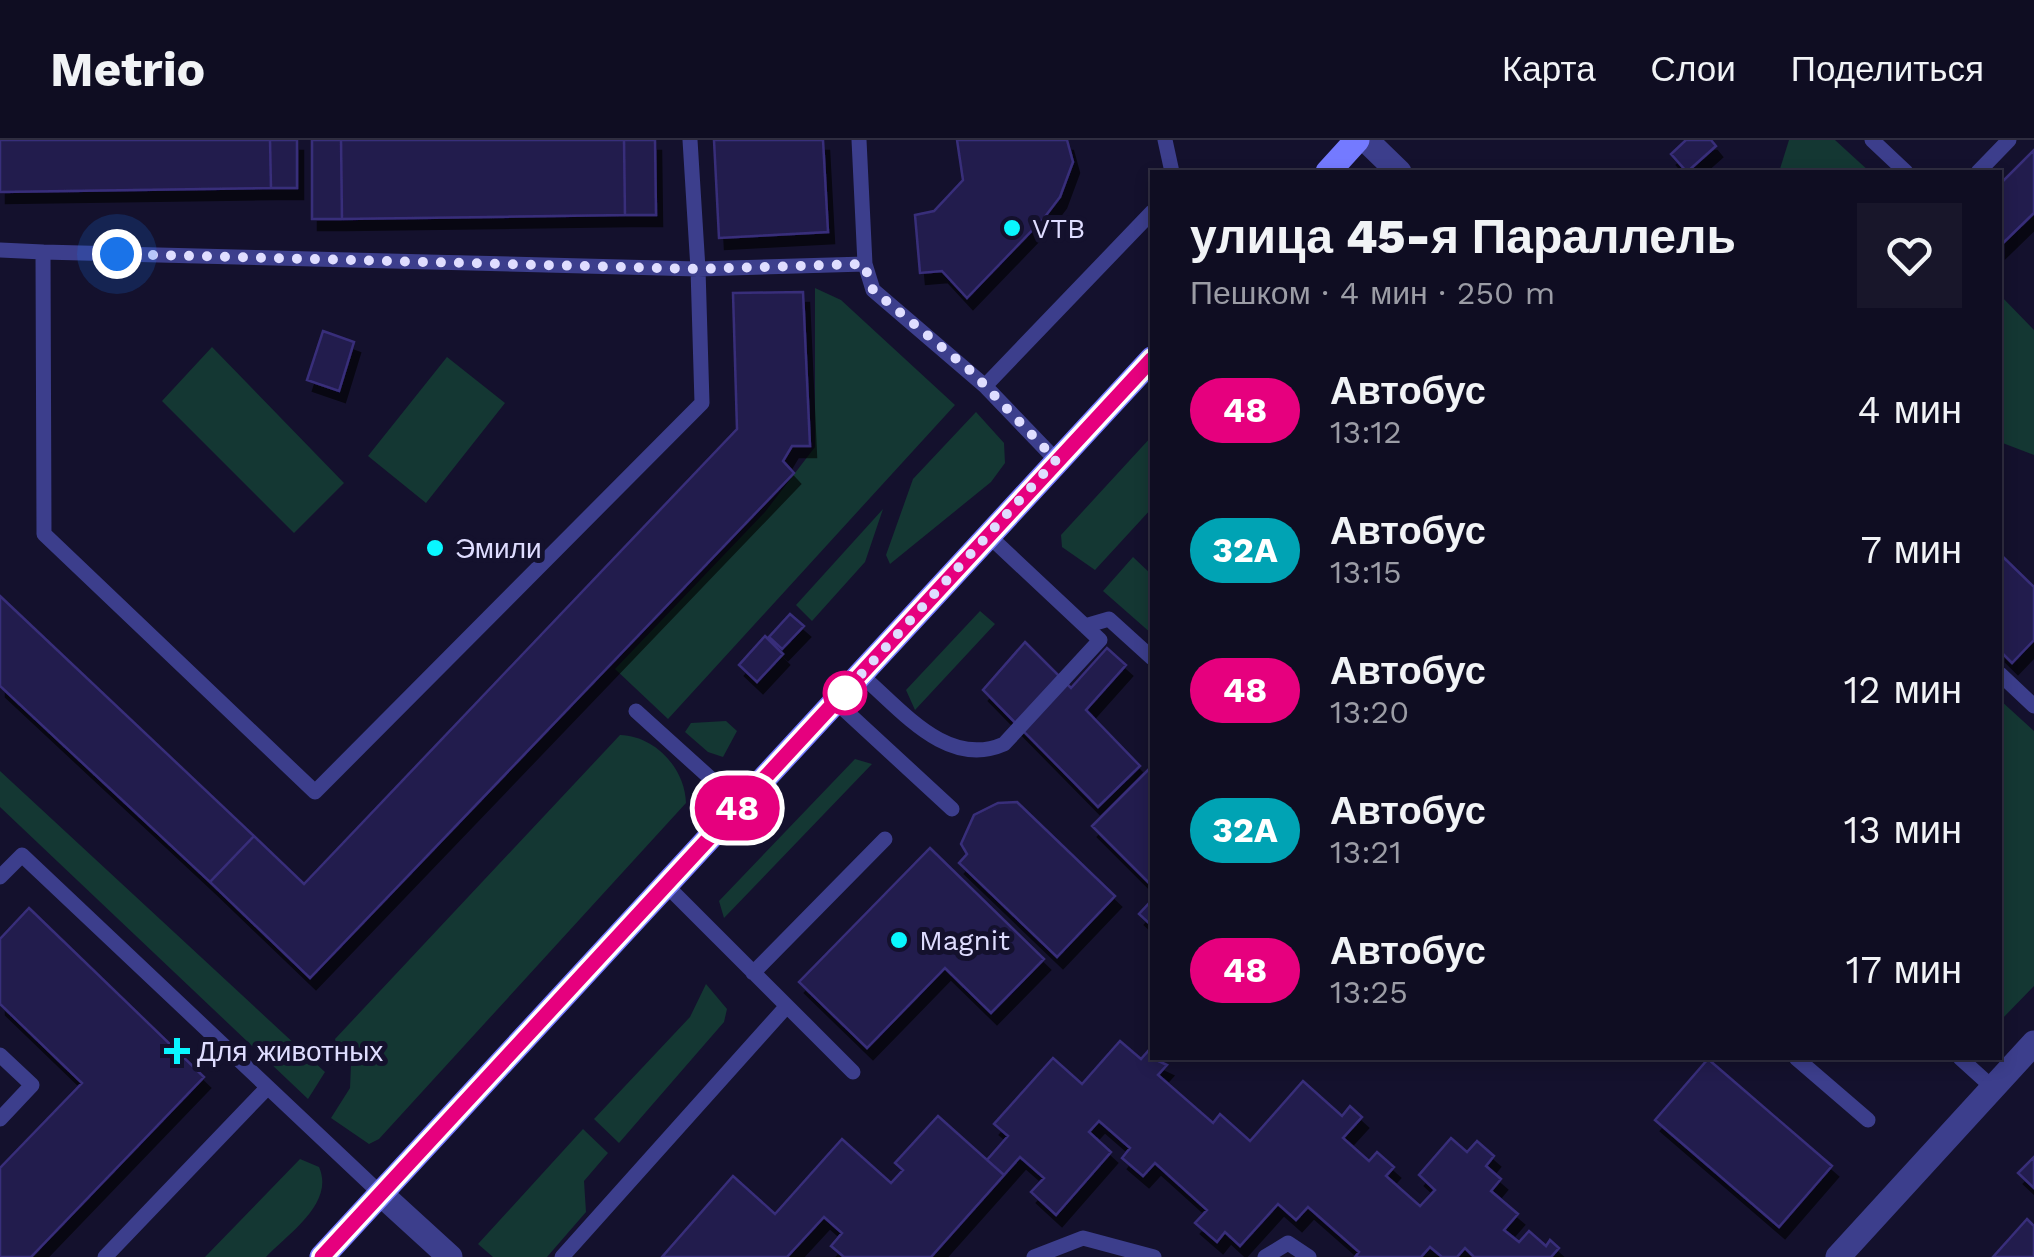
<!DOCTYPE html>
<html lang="ru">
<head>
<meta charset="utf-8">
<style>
	body { margin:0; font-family:"Work Sans",sans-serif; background:#18162a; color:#f1f3f6; height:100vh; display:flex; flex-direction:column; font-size:38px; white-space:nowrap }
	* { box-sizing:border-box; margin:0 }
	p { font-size:32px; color:#9b9ca5 }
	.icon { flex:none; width:55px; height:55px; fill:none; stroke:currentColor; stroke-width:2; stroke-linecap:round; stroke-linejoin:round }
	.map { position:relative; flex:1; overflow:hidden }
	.details { position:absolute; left:1150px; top:30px; width:852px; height:890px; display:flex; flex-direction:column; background:#0f0d22; border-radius:0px; box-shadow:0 5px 15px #0003,0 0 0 2px #2f2d40 }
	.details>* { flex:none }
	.badge { padding:0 20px; border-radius:32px; font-size:35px; line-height:65px }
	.you { position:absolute; width:50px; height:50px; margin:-25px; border:8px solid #fff; border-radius:50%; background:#1a73e8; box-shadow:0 0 0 15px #1a73e833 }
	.map>.badge { position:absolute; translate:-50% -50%; box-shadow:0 0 0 5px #fff }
	.round { display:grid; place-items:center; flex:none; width:105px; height:105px; border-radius:0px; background:#18162a }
	.summary { display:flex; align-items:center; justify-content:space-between; height:170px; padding:0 40px }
	h1 { font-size:48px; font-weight:800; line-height:75px }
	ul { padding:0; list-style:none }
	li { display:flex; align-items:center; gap:30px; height:140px; padding:0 40px }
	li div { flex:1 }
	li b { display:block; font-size:38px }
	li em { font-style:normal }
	li .badge { min-width:110px; font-weight:700; text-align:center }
	header { display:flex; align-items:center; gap:60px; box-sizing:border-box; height:140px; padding:0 50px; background:#0f0d22; border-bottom:2px solid #2f2d40 }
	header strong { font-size:48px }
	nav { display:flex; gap:55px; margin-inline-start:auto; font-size:35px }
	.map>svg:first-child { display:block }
	.green { fill:#143733 }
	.building { fill:#231d4e; stroke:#382e7a; stroke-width:2.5; filter:url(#shadow) }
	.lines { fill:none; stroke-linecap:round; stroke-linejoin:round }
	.service { stroke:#3c3e8c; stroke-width:15 }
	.minor { stroke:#3c3e8c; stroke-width:25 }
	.secondary { stroke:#747aff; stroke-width:25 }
	.line-casing { stroke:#fff; stroke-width:22 }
	.line { stroke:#e6007e; stroke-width:15 }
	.walk { stroke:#dfddff; stroke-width:10; stroke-dasharray:0 18 }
	.poi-dot { fill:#09f7ff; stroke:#14112d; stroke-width:4 }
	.stop-dot { fill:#fff; stroke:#e6007e; stroke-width:5 }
	.labels { text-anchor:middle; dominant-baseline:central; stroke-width:10; stroke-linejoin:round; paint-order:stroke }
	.poi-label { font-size:28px; fill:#dfddff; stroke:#14112d; text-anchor:start }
</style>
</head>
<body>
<header>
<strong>Metrio</strong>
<nav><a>Карта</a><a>Слои</a><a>Поделиться</a></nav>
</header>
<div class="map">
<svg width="2034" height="1117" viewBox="0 0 2034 1117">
	<defs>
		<filter id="shadow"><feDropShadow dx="6" dy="11" stdDeviation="0" flood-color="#0009"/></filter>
	</defs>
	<rect width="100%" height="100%" fill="#14112d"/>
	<!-- green -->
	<path class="green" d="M1789 0H1835L1870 32H1779Z
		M815 148 841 160 955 265 668 579 615 529 765 372 815 307Z
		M2000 155 2034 190V315L2000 302Z
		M212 207 344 343 294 393 162 261Z
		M447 217 505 263 426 363 368 316Z
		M976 272 1004 303 1005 323 991 342 890 424 886 415 913 339Z
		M1152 296V368L1095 430 1062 407 1061 395Z
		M883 369 865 422 812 481 796 465Z
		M1133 417 1152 435V494L1103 451Z
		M980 471 995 484 915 570 906 550Z
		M2000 560 2034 591V846L2001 880Z
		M726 581 737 591 723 617 708 612 685 592 691 583Z
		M620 595C655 596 685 628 686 663L379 999 369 1004 331 978 350 948 351 925 339 916 335 899Z
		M855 619 872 624 724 778 719 761Z
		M0 631 325 932 308 959 0 667Z
		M706 844 727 869 724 882 619 1003 594 979 690 877Z
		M583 989 608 1013 584 1041 586 1072 547 1117H493L478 1104Z
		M300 1019 319 1027C335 1063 289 1093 266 1117H205Z"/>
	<!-- building -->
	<path class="building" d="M0 0H270L271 48 0 52Z
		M270 0H297V48H271Z
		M312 0H341L342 79H312Z
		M341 0H624L625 75 342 79Z
		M624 0H655L656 75H625Z
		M714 0H823L828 92 719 98Z
		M957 0H1067L1073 22 1060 57 1044 78 967 158 942 131 920 133 915 75 934 71 963 40Z
		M1686 0H1711L1716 6 1687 32 1671 14Z
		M2034 10V73L2000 106V44Z
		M803 152 810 306H792L783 321 794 333 310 838 210 742 254 696 304 744 737 289 733 153Z
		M323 191 354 202 339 251 307 240Z
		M2000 414 2034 447V500L2012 523 2000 511Z
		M0 456 254 696 210 742 0 546Z
		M790 474 804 486 782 509 769 497Z
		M765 496 783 514 757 542 739 525Z
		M1025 502 1071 548 1107 508 1126 525 1086 570 1140 626 1098 667 983 550Z
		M1150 628 1152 631 1150 744 1092 686Z
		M1017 662 1115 756 1057 817 959 723 967 714 961 704 974 675 998 663Z
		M930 708 1044 819 991 873 945 828 867 908 799 842Z
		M1152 760V786L1139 774Z
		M29 768 204 937 31 1117H0V1028L82 943 0 864V799Z
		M1120 901 1141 919 1149 910 1152 918 1167 925 1158 935 1213 983 1220 974 1250 1001 1303 941 1342 976 1350 966 1362 977 1343 998 1369 1021 1377 1012 1394 1027 1386 1036 1420 1066 1435 1050 1419 1035 1451 998 1467 1012 1477 1001 1494 1016 1486 1026 1501 1039 1491 1051 1518 1074 1504 1090 1519 1102 1529 1091 1546 1106 1550 1100 1559 1108 1551 1117H1474L1465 1108 1457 1117H1442L1430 1107 1421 1117H1355L1359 1112 1308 1067 1296 1080 1278 1064 1240 1106 1225 1092 1217 1102 1195 1083 1207 1070 1155 1023 1143 1036 1122 1018 1130 1008 1099 981 1089 992 1111 1012 1056 1075 1031 1052 1044 1038 1020 1017 1004 1035 987 1020 1008 996 994 984 1053 918 1082 944Z
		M1708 919 1832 1026 1779 1087 1655 980Z
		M938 976 1004 1035 931 1117H844L831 1106 842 1093 824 1077 787 1117H662L733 1036 775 1074 842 999 891 1043 903 1030 895 1023Z
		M2034 1017V1048L2018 1033Z
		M2027 1079 2034 1086V1117H1993Z"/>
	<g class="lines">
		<!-- service -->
		<path class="service" d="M690 0 698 129 865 124 859 0
			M1165 0 1172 32
			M1872 0 1906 32
			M1978 32 2009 0
			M0 110 43 112
			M43 112 698 129 702 263 315 652 44 394Z
			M865 124 873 150 985 246
			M1056 320 985 246 1152 72
			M1085 486 1109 479 1152 518
			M2000 534 2034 566
			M861 535C902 570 947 629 1004 604L1100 500 988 395
			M836 562 952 669
			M636 571 740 665
			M0 737 22 715 381 1054
			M665 744 853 932
			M753 833 885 699
			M0 915 32 945 0 979
			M1796 918 1868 980
			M1960 918 1991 946
			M105 1117 266 949
			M562 1117 786 867
			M1034 1117 1083 1098 1154 1117
			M1265 1117 1288 1103 1309 1117"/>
		<!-- minor -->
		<path class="minor" d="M1366 0 1399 32
			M381 1054 450 1117
			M1838 1117 2034 903"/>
		<!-- secondary -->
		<path class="secondary" d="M1328 32 1357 0
			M322 1117 1152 219"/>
	</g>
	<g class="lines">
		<!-- line casing -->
		<g class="line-casing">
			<path id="line" d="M322 1117 1152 219"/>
		</g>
		<!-- line -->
		<use href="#line" class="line"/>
		<!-- walk -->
		<path class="walk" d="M117 114 698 129 864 124 873 150 972 232 1056 320 836 562 845 553"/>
	</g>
	<!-- markers -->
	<g class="poi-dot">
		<circle cx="1012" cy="88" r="10"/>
		<circle cx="435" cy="408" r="10"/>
		<circle cx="899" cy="800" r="10"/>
		<path d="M172 896h10v10h10v10h-10v10h-10v-10h-10v-10h10z"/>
	</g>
	<circle class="stop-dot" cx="845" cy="553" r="20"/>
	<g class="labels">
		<!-- poi labels -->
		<g class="poi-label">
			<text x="1032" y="88">VTB</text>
			<text x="455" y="408">Эмили</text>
			<text x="919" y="800">Magnit</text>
			<text x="197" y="911">Для животных</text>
		</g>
	</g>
</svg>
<div class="you" style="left:117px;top:114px"></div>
<b class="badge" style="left:737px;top:668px;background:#e6007e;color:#fff">48</b>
<section class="details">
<div class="summary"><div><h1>улица 45-я Параллель</h1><p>Пешком · 4 мин · 250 m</p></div><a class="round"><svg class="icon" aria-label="heart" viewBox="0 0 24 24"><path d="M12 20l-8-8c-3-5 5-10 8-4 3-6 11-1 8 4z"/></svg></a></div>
<ul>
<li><span class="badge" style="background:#e6007e;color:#fff">48</span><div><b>Автобус</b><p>13:12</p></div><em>4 мин</em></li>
<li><span class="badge" style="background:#00a3b4;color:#fff">32A</span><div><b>Автобус</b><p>13:15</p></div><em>7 мин</em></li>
<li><span class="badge" style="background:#e6007e;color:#fff">48</span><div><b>Автобус</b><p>13:20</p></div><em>12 мин</em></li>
<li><span class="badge" style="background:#00a3b4;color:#fff">32A</span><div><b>Автобус</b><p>13:21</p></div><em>13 мин</em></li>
<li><span class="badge" style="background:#e6007e;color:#fff">48</span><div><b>Автобус</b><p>13:25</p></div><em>17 мин</em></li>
</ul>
</section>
</div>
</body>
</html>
